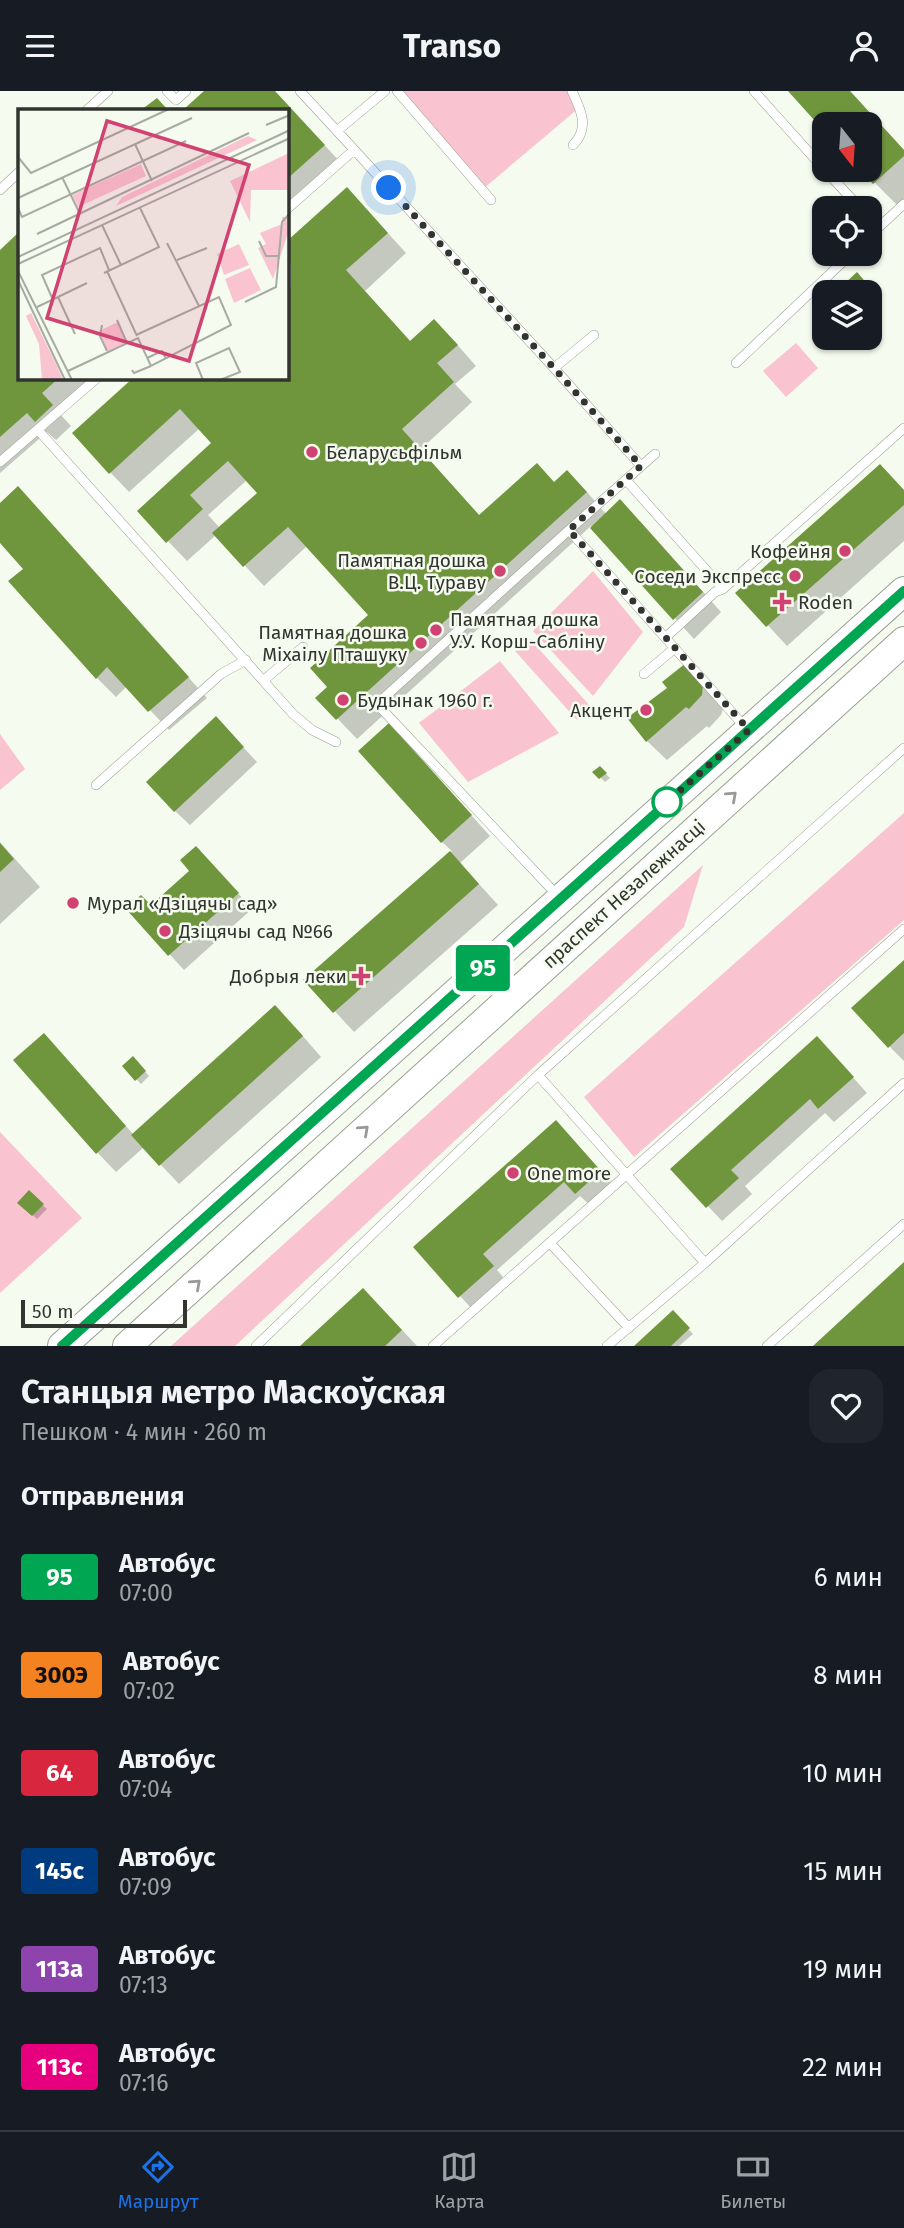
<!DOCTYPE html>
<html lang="ru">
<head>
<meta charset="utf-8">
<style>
	body { margin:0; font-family:"Fira Sans",sans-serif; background:#20242c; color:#f1f3f6; height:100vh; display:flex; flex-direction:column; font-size:26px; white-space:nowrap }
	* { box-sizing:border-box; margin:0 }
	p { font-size:23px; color:#9ea1a6 }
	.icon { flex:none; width:38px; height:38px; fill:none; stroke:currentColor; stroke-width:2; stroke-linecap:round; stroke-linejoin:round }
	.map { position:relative; height:1255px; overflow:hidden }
	.drawer { display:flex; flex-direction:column; background:#171b24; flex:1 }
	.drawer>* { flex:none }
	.badge { padding:0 14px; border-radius:5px; font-size:24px; line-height:46px }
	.needle { width:46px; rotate:163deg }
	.buttons { position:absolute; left:812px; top:21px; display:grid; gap:14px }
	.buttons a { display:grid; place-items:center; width:70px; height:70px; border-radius:14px; background:#171b24; box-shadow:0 2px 5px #0004; font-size:35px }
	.scale { position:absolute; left:21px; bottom:18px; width:166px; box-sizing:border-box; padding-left:7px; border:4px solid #31342f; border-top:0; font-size:19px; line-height:24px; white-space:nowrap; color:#31342f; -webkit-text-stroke:5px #f5fbef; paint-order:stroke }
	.you { position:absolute; width:35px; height:35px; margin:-18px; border:5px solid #fff; border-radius:50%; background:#1a73e8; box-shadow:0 0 0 10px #1a73e833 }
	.map>.badge { position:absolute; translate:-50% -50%; box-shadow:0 0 0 4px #fff }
	h2 { padding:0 21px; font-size:26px; line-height:63px }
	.round { display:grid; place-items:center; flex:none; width:74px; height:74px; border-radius:21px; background:#20242c }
	.summary { display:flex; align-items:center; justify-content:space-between; height:119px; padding:0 21px }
	h1 { font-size:33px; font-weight:700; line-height:52px }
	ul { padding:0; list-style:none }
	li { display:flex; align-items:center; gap:21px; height:98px; padding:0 21px }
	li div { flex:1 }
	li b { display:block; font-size:26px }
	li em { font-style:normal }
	li .badge { min-width:77px; font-weight:700; text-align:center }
	header { display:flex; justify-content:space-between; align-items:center; height:91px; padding:0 21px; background:#171b24; font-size:32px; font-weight:700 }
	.menu { display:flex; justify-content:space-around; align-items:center; height:98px; border-top:2px solid #363941; background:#171b24; font-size:19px; color:#9ea1a6 }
	.menu a { display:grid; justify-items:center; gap:4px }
	.menu .on { color:#1a73e8 }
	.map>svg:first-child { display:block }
	.green { fill:#f9c4cf }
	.shadow { fill:#0003; fill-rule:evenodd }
	.building { fill:#6f953d }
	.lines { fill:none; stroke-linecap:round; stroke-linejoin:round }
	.lane-casing { stroke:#9a9f94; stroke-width:10 }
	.primary-casing { stroke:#9a9f94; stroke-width:30 }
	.lane { stroke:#fff; stroke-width:9 }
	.primary { stroke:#fff; stroke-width:28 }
	.oneway { stroke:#989a97 }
	.line-casing { stroke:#fff; stroke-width:16 }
	.line { stroke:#00a651; stroke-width:10 }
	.walk { stroke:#31342f; stroke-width:7; stroke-dasharray:0 12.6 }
	.poi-dot { fill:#d04271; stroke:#f5fbef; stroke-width:2.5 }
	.stop-dot { fill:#fff; stroke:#00a651; stroke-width:3.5 }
	.labels { text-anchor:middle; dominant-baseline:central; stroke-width:5; stroke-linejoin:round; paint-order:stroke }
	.poi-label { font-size:19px; fill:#31342f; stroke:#f5fbef; text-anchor:start }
	.street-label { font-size:19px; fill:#31342f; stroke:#f5fbef }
	.inset-road { fill:none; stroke:#a7aba2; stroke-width:2 }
	.view { fill:#d04271; fill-opacity:0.15; stroke:#d04271; stroke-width:3.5 }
	.inset-edge { fill:none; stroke:#31342f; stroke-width:3.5 }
</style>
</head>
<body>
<header><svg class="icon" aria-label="menu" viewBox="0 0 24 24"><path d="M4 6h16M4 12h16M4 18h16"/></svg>Transo<svg class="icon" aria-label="person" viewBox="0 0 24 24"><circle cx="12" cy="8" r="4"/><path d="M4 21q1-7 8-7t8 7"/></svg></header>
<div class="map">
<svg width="904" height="1255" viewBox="0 0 904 1255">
	<rect width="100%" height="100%" fill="#f5fbef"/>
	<!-- green -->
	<path class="green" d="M397 0H572L580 16 483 98Z
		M796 252 818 277 786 306 763 280Z
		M593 480 643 541 593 605 533 540Z
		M529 547 591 616 577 629 515 560Z
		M500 570 559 642 468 691 419 632Z
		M0 643 25 678 0 699Z
		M904 722V829L634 1066 584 1006Z
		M703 774 684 836 235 1255H171Z
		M0 1041 82 1127 0 1202Z"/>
	<!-- shadow -->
	<path class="shadow" d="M207 0H274L343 74 287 125V19H185Z
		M790 0H850L904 59V117L902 119 862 79H870V33H824V37Z
		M366 118 406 162 365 200 411 251 454 250 476 275 455 293 472 311 420 359 480 425 555 393 587 401 606 423 640 430 721 521 694 548 591 435 357 648 318 607 330 596 370 524 307 455 264 495 216 444 187 470 168 450 214 353 200 337 129 401 110 381 136 287H287V152ZM247 389 259 402 220 437 208 424Z
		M19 144V287H100L60 323 71 335 56 349 47 341 0 382V161Z
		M857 184 872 200 870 203 849 201 844 196Z
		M18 397 207 607 169 639 127 595 116 606 97 587 25 478 0 449V414Z
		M904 400V450L787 555 738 502Z
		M686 575 723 618 721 624 709 637 707 635 667 669 647 650 669 598Z
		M231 643 257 671 190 734 175 720Z
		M408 654 490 745 460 772 498 814 354 941 306 889 452 760 442 751Z
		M600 677 610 687 605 691 595 681Z
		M0 751 40 796 0 833Z
		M211 772 252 818 184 879 128 818 151 816Z
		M904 872V970L889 955Z
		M295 936 321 966 179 1093 144 1056 116 1081 97 1061 63 964 134 1044Z
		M831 962 867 1002 834 1031 825 1022 745 1095 752 1103 722 1130 673 1078Z
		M133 967 149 985 141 993 124 975Z
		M570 1046 615 1095 592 1116 580 1105 497 1179 507 1191 474 1220 415 1157Z
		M29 1102 47 1118 37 1128 20 1112Z
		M672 1221 693 1243 679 1255H636Z
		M391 1227 417 1255H303Z"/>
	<!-- building -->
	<path class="building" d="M204 0H275L325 54 287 88V19H183Z
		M788 0H850L904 59V65L873 93 860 79H870V33H824V40Z
		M157 7 168 19H141Z
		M347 96 388 142 346 179 410 250 434 228 458 254 437 272 454 291 402 338 479 424 537 372 554 391 567 379 587 401 336 629 315 607 327 596 310 577 368 524 288 436 243 476 212 442 257 402 228 370 190 404 203 418 166 452 137 420 211 352 180 318 109 383 72 342 133 287H287V150Z
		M19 141V287H59L42 302 53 314 35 331 27 322 0 346V159Z
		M857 181 869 195 862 201H846L841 196Z
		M880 373 904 399V414L766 536 735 502Z
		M18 395 189 586 148 621 107 576 96 588 8 490 23 478 0 452V412Z
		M620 408 703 501 673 529 590 437Z
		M686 572 703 593 702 604 689 618 686 616 646 651 627 627 667 597 662 591Z
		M216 625 244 656 174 721 146 691Z
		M389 632 472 724 441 752 358 660Z
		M600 675 607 682 599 688 592 681Z
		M0 752 14 768 0 781Z
		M196 755 239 802 168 865 126 818 141 804 151 814 189 780 180 769Z
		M450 760 479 793 333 922 303 889Z
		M904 869V942L888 957 851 917Z
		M275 914 303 945 159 1075 131 1044Z
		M44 942 126 1035 96 1063 13 969Z
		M817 945 854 986 818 1018 810 1008 731 1079 739 1087 706 1117 670 1078Z
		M133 965 146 980 135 990 122 975Z
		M556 1029 601 1080 575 1103 564 1091 483 1163 494 1175 458 1207 413 1156Z
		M29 1099 44 1113 32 1125 17 1112Z
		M904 1171V1255H813Z
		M363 1197 402 1239 385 1255H300Z
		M673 1219 690 1237 671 1255H634Z"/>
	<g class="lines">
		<!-- lane casing -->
		<g class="lane-casing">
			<path id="lane" d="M167 0 176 9 186 0
				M300 0 337 40 385 0
				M397 0 491 109
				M572 0C581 19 590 37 573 54
				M754 0 824 78
				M87 19 108 0
				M337 40 554 277 641 375
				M825 79 860 117
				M0 99 19 81
				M287 118 354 59
				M870 128 878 137 904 113
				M870 145 878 137
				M736 272 851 163
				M554 277 594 244
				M38 339 293 623 312 639 336 651
				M655 363 569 439 745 636
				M0 371 97 287
				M626 389 723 498 904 337
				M666 546 715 501 723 498
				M644 583 675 557
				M264 589 303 556
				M96 694 221 583 246 569
				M558 805 377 613 569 439
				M538 984 705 1172
				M550 1152 629 1237
				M256 1255 538 984 904 657
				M433 1255 904 838
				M607 1255 705 1172 904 992
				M767 1255 904 1133"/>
		</g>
		<!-- primary casing -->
		<g class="primary-casing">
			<path id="primary" d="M62 1255 904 500
				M127 1255 904 550"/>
		</g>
		<!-- lane -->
		<use href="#lane" class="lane"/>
		<!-- primary -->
		<use href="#primary" class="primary"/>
	</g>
	<!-- one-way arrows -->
	<defs><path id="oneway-chevron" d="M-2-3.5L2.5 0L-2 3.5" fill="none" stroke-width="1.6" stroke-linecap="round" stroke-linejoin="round" transform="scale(1.75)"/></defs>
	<g class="oneway">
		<use href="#oneway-chevron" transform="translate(732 705) rotate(-42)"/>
		<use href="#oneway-chevron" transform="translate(364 1039) rotate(-42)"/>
		<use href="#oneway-chevron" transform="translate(196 1193) rotate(-42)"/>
	</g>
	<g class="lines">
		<!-- line casing -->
		<g class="line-casing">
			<path id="line" d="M62 1255 904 500"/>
		</g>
		<!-- line -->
		<use href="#line" class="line"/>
		<!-- walk -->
		<path class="walk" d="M389 97 554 277 641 375 569 439 749 639 667 711"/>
	</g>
	<!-- markers -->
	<g class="poi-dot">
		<circle cx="312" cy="361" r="7"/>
		<circle cx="845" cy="460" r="7"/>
		<circle cx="500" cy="480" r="7"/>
		<circle cx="795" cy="485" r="7"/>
		<path d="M778.5 500.5h7v7h7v7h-7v7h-7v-7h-7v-7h7z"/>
		<circle cx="436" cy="539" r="7"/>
		<circle cx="421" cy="552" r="7"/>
		<circle cx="343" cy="609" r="7"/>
		<circle cx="646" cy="619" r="7"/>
		<circle cx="73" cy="812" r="7"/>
		<circle cx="165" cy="840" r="7"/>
		<path d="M357.5 874.5h7v7h7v7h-7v7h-7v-7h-7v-7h7z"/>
		<circle cx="513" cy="1082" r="7"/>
	</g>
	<circle class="stop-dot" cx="667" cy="711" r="14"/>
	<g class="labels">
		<!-- poi labels -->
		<g class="poi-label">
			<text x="326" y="361">Беларусьфільм</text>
			<text x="831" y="460" text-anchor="end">Кофейня</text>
			<text x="486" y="469" text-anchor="end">Памятная дошка<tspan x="486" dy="22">В.Ц. Тураву</tspan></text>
			<text x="781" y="485" text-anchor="end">Соседи Экспресс</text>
			<text x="798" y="511">Roden</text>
			<text x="450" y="528">Памятная дошка<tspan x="450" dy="22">У.У. Корш-Сабліну</tspan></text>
			<text x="407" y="541" text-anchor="end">Памятная дошка<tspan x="407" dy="22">Міхаілу Пташуку</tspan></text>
			<text x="357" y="609">Будынак 1960 г.</text>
			<text x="632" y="619" text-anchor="end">Акцент</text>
			<text x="87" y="812">Мурал «Дзіцячы сад»</text>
			<text x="179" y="840">Дзіцячы сад №66</text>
			<text x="347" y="885" text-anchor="end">Добрыя леки</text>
			<text x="527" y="1082">One more</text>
		</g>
		<!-- street labels -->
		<g class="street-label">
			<text transform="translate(624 803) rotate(-42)">праспект Незалежнасці</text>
		</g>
	</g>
	<!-- overview -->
	<g transform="translate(18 18)">
		<rect width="271" height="271" fill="#f5fbef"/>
		<path d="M230 27 239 31 98 97 104 88ZM271 44V81H233L232 113 212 72ZM123 55 128 67 60 98 54 86ZM264 108H271V121L255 170 240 139 248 135 242 124 264 115ZM221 135 231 156 206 166 199 145ZM232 159 243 181 216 194 207 170ZM13 204 38 255 45 271H24L21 235 8 207ZM100 213 109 234 90 243 81 222Z" fill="#f9c4cf"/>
		<path class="inset-road" d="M248 16 272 6M117 35 134 72M0 48 13 64 151 0M44 68 62 105M0 89 174 9M0 99 4 108 168 32M84 116 103 156 86 164M19 125 231 24M241 132 248 147H260M149 134 181 197M0 148 272 21M159 151 189 139M0 155 272 29M103 156 141 138 122 99M272 156V178M0 162 54 271M89 162 119 227M0 171 47 271M40 188 69 174M35 191 24 166 82 139 91 161M227 193 258 178 264 113 272 104M19 198 40 188 57 225M99 211 109 234M84 216 82 227 89 242M129 249 144 242 148 250M114 261 116 264 133 257M50 262 120 229 133 257 213 216 201 188 118 226M185 271 178 254 211 239 222 263 202 271"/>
		<path class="view" d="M89 12 231 56 171 252 29 209Z"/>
		<rect width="271" height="271" class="inset-edge"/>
	</g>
</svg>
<div class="buttons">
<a><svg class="needle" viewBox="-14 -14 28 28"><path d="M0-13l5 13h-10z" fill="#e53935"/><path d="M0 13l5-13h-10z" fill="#9ea1a6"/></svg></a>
<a><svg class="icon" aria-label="locate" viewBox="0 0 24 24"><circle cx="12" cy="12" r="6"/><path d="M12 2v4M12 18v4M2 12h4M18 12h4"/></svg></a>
<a><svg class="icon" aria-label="layers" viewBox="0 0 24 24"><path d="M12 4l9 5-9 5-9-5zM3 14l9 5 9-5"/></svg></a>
</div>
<div class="scale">50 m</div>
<div class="you" style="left:389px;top:97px"></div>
<b class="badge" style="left:483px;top:877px;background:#00a651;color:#fff">95</b>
</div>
<section class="drawer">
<div class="summary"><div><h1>Станцыя метро Маскоўская</h1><p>Пешком · 4 мин · 260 m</p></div><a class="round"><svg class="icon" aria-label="heart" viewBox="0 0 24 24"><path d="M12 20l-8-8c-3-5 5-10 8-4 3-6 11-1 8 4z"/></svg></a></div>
<h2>Отправления</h2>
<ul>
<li><span class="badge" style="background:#00a651;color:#fff">95</span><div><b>Автобус</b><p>07:00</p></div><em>6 мин</em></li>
<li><span class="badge" style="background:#f58220;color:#111">300Э</span><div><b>Автобус</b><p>07:02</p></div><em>8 мин</em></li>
<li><span class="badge" style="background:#d7263d;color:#fff">64</span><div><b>Автобус</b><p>07:04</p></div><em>10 мин</em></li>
<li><span class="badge" style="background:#003b80;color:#fff">145с</span><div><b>Автобус</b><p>07:09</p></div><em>15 мин</em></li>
<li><span class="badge" style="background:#8e44ad;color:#fff">113а</span><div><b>Автобус</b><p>07:13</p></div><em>19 мин</em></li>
<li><span class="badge" style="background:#e6007e;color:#fff">113с</span><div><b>Автобус</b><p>07:16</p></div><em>22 мин</em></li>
</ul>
</section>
<nav class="menu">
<a class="on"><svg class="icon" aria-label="directions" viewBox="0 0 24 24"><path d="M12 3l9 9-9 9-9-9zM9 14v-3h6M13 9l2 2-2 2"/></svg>Маршрут</a>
<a><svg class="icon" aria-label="map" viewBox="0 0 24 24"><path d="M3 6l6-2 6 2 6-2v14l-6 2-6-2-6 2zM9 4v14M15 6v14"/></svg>Карта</a>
<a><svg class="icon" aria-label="tickets" viewBox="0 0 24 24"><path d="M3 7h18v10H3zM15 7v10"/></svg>Билеты</a>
</nav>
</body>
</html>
